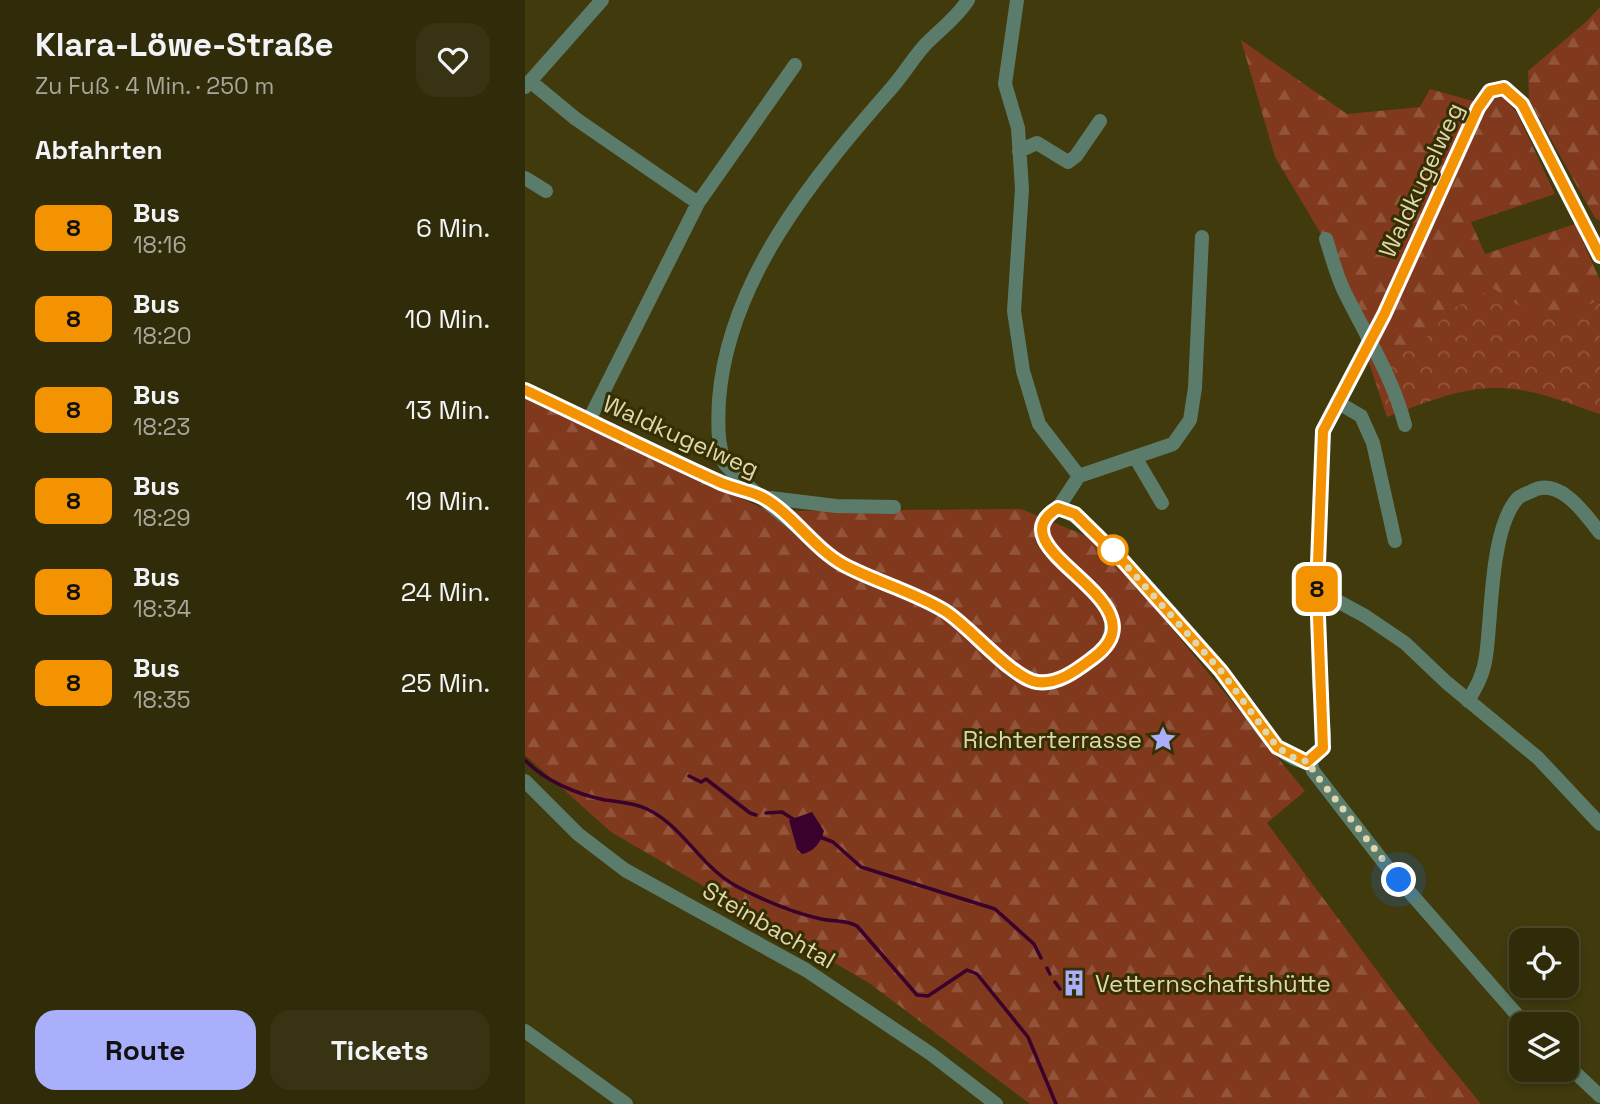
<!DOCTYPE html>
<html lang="de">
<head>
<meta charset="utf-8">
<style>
	body { margin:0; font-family:"Space Grotesk",sans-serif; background:#383413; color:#f1f3f6; height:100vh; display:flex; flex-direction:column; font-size:26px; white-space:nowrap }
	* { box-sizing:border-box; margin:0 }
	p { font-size:23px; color:#a8a79c }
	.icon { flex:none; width:38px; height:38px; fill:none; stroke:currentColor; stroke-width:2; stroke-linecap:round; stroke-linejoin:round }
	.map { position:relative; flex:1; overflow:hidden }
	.panel { display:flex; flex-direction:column; background:#302c0a; width:525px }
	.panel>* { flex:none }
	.badge { padding:0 14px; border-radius:10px; font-size:24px; line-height:46px }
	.tools { position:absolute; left:984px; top:928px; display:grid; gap:14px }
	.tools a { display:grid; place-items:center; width:70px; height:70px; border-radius:14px; background:#302c0a; box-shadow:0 4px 10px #0003,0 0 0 2px #4b482b; font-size:35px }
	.you { position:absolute; width:35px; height:35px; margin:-18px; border:5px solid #fff; border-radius:50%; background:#1a73e8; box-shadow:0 0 0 10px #1a73e833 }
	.map>.badge { position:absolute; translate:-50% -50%; box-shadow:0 0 0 4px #fff }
	h2 { padding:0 35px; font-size:26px; line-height:63px }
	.round { display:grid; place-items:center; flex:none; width:74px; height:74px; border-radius:21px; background:#383413 }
	.summary { display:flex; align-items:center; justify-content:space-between; height:119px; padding:0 35px }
	h1 { font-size:33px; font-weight:800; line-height:52px }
	.button { display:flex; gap:14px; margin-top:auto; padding:14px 35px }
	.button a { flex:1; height:80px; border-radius:21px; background:#aaaffb; color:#111; font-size:28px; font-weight:800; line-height:80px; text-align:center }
	.button a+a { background:#383413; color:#f1f3f6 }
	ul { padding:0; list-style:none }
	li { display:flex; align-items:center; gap:21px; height:91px; padding:0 35px }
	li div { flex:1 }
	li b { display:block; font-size:26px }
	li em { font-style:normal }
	li .badge { min-width:77px; font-weight:700; text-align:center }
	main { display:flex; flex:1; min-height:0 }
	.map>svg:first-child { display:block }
	.forest { fill:url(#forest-firs) }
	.park { fill:url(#park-crowns) }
	.water { fill:#3a012d }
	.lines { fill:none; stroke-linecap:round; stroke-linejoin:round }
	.stream { stroke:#3a012d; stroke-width:3.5 }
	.minor { stroke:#5b7c6b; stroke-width:14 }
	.line-casing { stroke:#fff; stroke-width:16 }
	.line { stroke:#f49301; stroke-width:10 }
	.walk { stroke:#ddd7b0; stroke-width:7; stroke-dasharray:0 12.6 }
	.stop-dot { fill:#fff; stroke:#f49301; stroke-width:3.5 }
	.labels { text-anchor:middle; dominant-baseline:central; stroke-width:6; stroke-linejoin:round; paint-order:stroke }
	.street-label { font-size:24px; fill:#ddd7b0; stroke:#362f01 }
	.poi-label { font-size:24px; fill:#ddd7b0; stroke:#362f01; text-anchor:end }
</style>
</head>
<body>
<main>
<section class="panel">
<div class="summary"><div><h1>Klara-Löwe-Straße</h1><p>Zu Fuß · 4 Min. · 250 m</p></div><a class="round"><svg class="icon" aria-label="heart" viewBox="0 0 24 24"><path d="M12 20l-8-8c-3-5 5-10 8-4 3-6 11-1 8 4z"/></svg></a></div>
<h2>Abfahrten</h2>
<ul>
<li><span class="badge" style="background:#f49301;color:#111">8</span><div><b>Bus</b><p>18:16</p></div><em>6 Min.</em></li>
<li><span class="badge" style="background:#f49301;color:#111">8</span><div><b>Bus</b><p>18:20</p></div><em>10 Min.</em></li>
<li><span class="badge" style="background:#f49301;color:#111">8</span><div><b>Bus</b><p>18:23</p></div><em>13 Min.</em></li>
<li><span class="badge" style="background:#f49301;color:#111">8</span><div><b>Bus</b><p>18:29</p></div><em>19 Min.</em></li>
<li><span class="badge" style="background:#f49301;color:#111">8</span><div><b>Bus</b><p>18:34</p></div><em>24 Min.</em></li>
<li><span class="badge" style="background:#f49301;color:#111">8</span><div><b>Bus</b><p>18:35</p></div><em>25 Min.</em></li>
</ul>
<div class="button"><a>Route</a><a>Tickets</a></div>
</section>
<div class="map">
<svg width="1075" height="1104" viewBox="0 0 1075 1104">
	<defs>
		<pattern id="forest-firs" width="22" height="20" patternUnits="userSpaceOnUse" patternTransform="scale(1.75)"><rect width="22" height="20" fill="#81391d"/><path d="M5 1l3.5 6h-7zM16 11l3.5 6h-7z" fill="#92553b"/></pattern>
		<pattern id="park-crowns" width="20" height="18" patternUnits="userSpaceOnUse" patternTransform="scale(1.75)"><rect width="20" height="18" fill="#81391d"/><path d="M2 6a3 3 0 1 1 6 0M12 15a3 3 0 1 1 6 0" fill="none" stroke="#92553b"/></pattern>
	</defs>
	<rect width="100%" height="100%" fill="#403a0d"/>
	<!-- forest -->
	<path class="forest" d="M1075 7V221L1070 218 1004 100 1003 71 1061 22Z
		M716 40 822 114 895 107 905 89 955 103 978 97 992 113 1030 194 946 222 960 254 1050 224 1075 280V301L1015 320 924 311 889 352 848 341 840 351 799 239 750 157Z
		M0 399 244 511 496 509 576 542 780 791 742 823 906 1043 956 1104H505L344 983 86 832 0 755Z"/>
	<!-- park -->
	<path class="park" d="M968 288 1015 320 1075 301V414C1042 403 1006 387 971 388 933 388 897 404 862 417L840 351 848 341 889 352 924 311Z"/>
	<!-- water -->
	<path class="water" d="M287 812 299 831C296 842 289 852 277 854L272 849 264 820Z"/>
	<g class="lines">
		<!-- stream -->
		<path class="stream" d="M0 760C20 781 51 794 80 800 95 802 109 803 122 809 158 826 176 867 211 886 236 899 269 913 296 919 309 922 320 919 332 926L392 995 403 996 442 970 452 974 503 1037 531 1104
			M164 776 176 782 181 779 225 813 231 815
			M241 813 257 812 268 819
			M295 837 308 842 336 867 470 909 509 944 516 958
			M522 968 525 974
			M530 982 535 989"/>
		<!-- minor -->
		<path class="minor" d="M443 0C431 19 414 30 399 46 386 61 376 78 363 92 287 179 203 281 194 400 193 422 192 443 200 464 222 488 250 508 276 530 289 541 302 555 317 564 349 583 387 592 419 610 449 628 499 699 537 679 681 604 456 554 533 508 565 515 668 638 695 669 716 694 748 764 785 762
			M492 0 480 84 493 128 497 189 489 311 498 371 514 424 554 476
			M5 81 51 119 173 203
			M0 87 77 0
			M494 151 512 143 543 162 551 156 575 121
			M0 178 21 191
			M801 239C807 257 812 278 821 295 843 339 868 378 880 425
			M0 390 194 483 237 497 311 506 369 507
			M812 402 836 416 848 443 870 541
			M64 420 173 203 270 65
			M610 457 637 503
			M533 508 554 476 648 444 665 420 670 388 677 237
			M792 590 840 616 880 643 921 682 1013 758 1075 824
			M943 701C952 686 959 673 961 656 967 616 965 528 993 498 996 495 1003 493 1007 491 1035 476 1061 515 1075 533
			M785 762 798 748 799 734 794 683 792 590 798 431 859 315 953 108 965 91 979 87 997 104 1075 256
			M785 762 788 771 860 864 1000 1024
			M0 781 53 834 100 870 281 970 406 1054 471 1104
			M0 1031 101 1104
			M1041 1064 1075 1096"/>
	</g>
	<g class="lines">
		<!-- line casing -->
		<g class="line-casing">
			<path id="line" d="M0 390C64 420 128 452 192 481 206 488 223 490 237 497 267 513 288 548 319 565 351 582 389 592 420 611 443 625 488 679 512 682 533 685 552 670 568 658 646 601 464 550 533 508L550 514 598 561 696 671 752 747 782 762 798 748 792 590 798 431 859 315 953 108 965 91 979 88 997 104 1075 256"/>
		</g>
		<!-- line -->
		<use href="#line" class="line"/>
		<!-- walk -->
		<path class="walk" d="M588 550 583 545 696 671 752 747 771 759 785 762 788 771 874 880"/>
	</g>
	<!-- icons -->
	<defs>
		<g id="sight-bare" transform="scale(2.1)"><path d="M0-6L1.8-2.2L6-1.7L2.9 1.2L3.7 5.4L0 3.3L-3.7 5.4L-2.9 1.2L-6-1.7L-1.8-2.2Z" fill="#aaaffb" stroke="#362f01" stroke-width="2.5" paint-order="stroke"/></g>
		<g id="building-bare" transform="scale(2.1)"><path d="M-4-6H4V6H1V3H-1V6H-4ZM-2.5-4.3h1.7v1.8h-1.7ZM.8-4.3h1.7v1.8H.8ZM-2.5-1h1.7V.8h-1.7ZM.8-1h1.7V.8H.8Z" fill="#aaaffb" stroke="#362f01" stroke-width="2.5" paint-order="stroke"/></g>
	</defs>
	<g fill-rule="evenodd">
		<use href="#sight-bare" x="638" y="739"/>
		<use href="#building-bare" x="549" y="983"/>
	</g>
	<!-- markers -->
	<circle class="stop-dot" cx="588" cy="550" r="14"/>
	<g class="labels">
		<!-- street labels -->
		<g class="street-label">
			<text transform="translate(896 180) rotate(-65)">Waldkugelweg</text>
			<text transform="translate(156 436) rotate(24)">Waldkugelweg</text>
			<text transform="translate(244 925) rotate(30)">Steinbachtal</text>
		</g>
		<!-- poi labels -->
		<g class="poi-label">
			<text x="617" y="739">Richterterrasse</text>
			<text x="570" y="983" text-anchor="start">Vetternschaftshütte</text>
		</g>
	</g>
</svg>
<div class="tools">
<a><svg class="icon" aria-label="locate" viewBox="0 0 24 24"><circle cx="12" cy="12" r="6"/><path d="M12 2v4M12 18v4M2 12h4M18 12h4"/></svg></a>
<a><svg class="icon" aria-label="layers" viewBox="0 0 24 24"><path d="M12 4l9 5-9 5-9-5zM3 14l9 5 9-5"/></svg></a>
</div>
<div class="you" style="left:874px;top:880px"></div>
<b class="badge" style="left:792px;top:589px;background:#f49301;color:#111">8</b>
</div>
</main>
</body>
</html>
